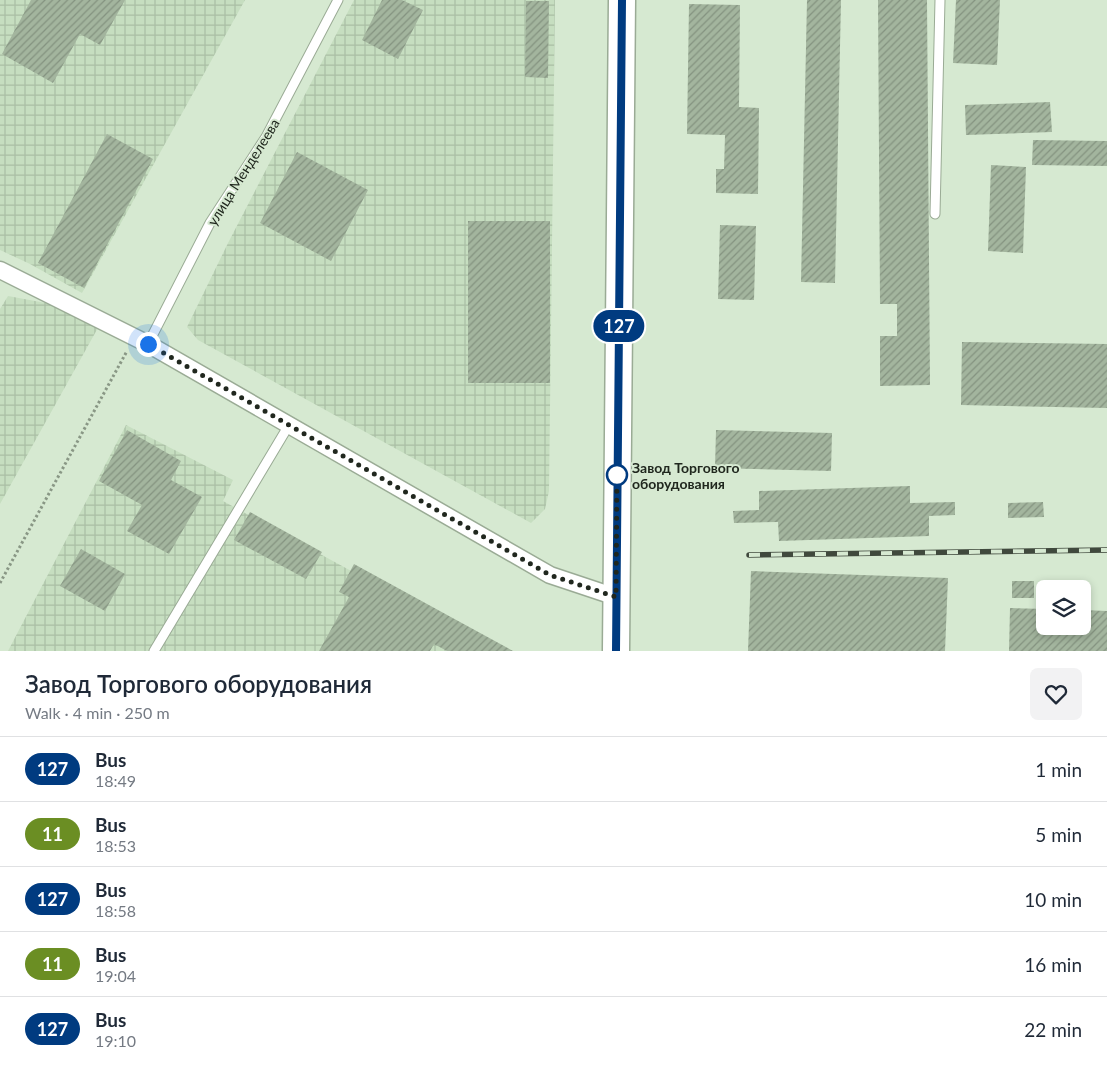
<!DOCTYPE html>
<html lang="en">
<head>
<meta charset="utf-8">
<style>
	body { margin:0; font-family:Lato,sans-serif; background:#f2f2f3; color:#1f2937; height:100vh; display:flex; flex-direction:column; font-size:19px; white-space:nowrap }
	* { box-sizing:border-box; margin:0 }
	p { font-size:16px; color:#747a83 }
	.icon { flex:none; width:28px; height:28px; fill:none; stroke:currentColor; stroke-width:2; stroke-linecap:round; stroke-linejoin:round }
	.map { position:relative; height:651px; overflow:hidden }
	.drawer { display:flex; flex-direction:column; background:#fff; flex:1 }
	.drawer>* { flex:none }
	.badge { padding:0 10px; border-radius:16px; font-size:18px; line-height:32px }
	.tools { position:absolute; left:1036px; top:580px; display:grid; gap:10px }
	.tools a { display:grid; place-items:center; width:55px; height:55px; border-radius:8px; background:#fff; box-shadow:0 2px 8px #0003; font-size:25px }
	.you { position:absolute; width:25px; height:25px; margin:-12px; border:4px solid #fff; border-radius:50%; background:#1a73e8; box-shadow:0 0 0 8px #1a73e833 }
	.map>.badge { position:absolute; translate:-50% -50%; box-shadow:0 0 0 2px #fff }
	.round { display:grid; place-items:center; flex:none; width:52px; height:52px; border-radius:8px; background:#f2f2f3 }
	.summary { display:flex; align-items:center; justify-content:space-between; height:85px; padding:0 25px }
	h1 { font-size:24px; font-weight:600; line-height:38px }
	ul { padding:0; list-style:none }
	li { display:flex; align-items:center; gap:15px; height:65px; padding:0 25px; border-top:1px solid #e0e1e3 }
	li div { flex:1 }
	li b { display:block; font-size:19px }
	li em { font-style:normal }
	li .badge { min-width:55px; font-weight:700; text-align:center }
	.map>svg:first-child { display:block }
	.industrial { fill:url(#industrial-grid) }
	.building { fill:url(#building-hatch) }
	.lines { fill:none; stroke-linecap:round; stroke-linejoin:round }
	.lane-casing { stroke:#9aab95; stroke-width:11 }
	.street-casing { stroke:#9aab95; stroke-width:19 }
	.primary-casing { stroke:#9aab95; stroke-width:29 }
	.path { stroke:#899785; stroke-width:3; stroke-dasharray:2.5 2.5; stroke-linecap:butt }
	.lane { stroke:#fff; stroke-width:9 }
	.street { stroke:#fff; stroke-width:16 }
	.primary { stroke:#fff; stroke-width:26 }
	.rail-casing { stroke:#40493d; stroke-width:5.5 }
	.rail { stroke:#d6e9d1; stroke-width:4; stroke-dasharray:11; stroke-linecap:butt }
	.line-casing { stroke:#fff; stroke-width:11 }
	.line { stroke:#003b80; stroke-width:8 }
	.walk { stroke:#20271e; stroke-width:5; stroke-dasharray:0 9 }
	.stop-dot { fill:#fff; stroke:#003b80; stroke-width:2.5 }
	.labels { text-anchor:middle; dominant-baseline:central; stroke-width:4; stroke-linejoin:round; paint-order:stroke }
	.street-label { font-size:14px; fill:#20271e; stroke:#d6e9d1 }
	.stop-label { font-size:14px; font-weight:bold; fill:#20271e; stroke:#d6e9d1; text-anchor:start }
</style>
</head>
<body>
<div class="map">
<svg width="1107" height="651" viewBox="0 0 1107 651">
	<defs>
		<pattern id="industrial-grid" width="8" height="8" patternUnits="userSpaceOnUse" patternTransform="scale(1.25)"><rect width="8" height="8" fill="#c6dec0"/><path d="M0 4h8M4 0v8" fill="none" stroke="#aabea5"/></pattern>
		<pattern id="building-hatch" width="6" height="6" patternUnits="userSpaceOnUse" patternTransform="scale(1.25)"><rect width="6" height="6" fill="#a3b59e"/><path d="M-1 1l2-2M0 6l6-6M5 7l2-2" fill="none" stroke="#849380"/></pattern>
	</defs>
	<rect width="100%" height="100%" fill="#d6e9d1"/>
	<!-- industrial -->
	<path class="industrial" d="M0 0H245L82 293 30 264 0 250Z
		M354 0H555L549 491 545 509 531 523 198 340 187 327 228 243Z
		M8 296 51 304 99 326 0 504V309Z
		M126 425 233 480 223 501 498 651H8Z"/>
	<!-- building -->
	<path class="building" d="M31 0H125L100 45 80 34 53 83 2 54Z
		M382 0H402L423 10 398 59 362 40Z
		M807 0H841L835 283 801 282Z
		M878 0H927L930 385 880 386V336H897V304H880Z
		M956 0H1000L997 65 953 63Z
		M526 1H549L548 78 525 77Z
		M689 4 740 5 739 107 759 108 758 194 716 193V169H724L725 135 687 134Z
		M1050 102 1052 132 966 135 965 105Z
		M107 134 153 159 84 288 38 263Z
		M1033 140 1107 141V166L1032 165Z
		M297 152 368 190 331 261 260 223Z
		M991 165 1026 167 1023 253 988 251Z
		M468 221H550V383H468Z
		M720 225 756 226 754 300 718 299Z
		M962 342 1107 344V408L961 405Z
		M127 430 181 461 171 480 202 497 169 554 127 531 142 505 99 481Z
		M716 430 832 433 831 471 715 468Z
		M910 486V503L955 502V515L929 516V536L779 541 778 522 734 523 733 511 759 510V491Z
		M1043 502 1044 517 1008 518V503Z
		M250 512 322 552 306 579 234 540Z
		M81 549 125 574 105 611 60 586Z
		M354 564 449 616 513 651H447L434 644 430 651H319L349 597 339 592Z
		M751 571 948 578 945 651H748Z
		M1012 581H1034V598H1012Z
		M1010 608 1045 609V626H1082V610L1107 611V651H1009Z"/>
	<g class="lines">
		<!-- lane casing -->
		<g class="lane-casing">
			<path id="lane" d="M935 214 940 0
				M148 344 210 223 266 137 338 0
				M154 651 289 425"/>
		</g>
		<!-- street casing -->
		<g class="street-casing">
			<path id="street" d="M0 270 148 344 550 575 616 597"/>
		</g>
		<!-- primary casing -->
		<g class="primary-casing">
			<path id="primary" d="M616 651 622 0"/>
		</g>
		<!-- path -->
		<path class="path" d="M0 583 127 351"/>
		<!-- lane -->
		<use href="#lane" class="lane"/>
		<!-- street -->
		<use href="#street" class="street"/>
		<!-- primary -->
		<use href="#primary" class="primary"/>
		<!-- rail casing -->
		<g class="rail-casing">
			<path id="rail" d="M749 555 1107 550"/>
		</g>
		<!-- rail -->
		<use href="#rail" class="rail"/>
	</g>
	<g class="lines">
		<!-- line casing -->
		<g class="line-casing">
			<path id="line" d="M616 651 622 0"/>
		</g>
		<!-- line -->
		<use href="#line" class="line"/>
		<!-- walk -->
		<path class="walk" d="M148 344 550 575 616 597 617 466V475"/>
	</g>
	<!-- markers -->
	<circle class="stop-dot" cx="617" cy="475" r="10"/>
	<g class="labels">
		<!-- street labels -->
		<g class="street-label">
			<text transform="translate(243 172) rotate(-58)">улица Менделеева</text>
		</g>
		<!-- stop labels -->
		<g class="stop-label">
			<text x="632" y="467">Завод Торгового<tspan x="632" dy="16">оборудования</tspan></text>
		</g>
	</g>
</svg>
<div class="tools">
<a><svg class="icon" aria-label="layers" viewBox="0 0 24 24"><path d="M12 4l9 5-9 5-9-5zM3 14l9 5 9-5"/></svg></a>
</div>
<div class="you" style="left:148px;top:344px"></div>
<b class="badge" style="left:619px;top:326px;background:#003b80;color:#fff">127</b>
</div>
<section class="drawer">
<div class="summary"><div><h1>Завод Торгового оборудования</h1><p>Walk · 4 min · 250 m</p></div><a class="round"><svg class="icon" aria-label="heart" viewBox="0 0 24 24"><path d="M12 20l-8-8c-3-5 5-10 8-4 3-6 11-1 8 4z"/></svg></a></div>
<ul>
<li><span class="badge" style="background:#003b80;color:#fff">127</span><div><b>Bus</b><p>18:49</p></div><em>1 min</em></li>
<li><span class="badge" style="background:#6b8e23;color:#fff">11</span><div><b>Bus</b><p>18:53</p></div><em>5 min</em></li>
<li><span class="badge" style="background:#003b80;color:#fff">127</span><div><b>Bus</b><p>18:58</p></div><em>10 min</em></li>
<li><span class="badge" style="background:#6b8e23;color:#fff">11</span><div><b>Bus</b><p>19:04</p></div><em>16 min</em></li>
<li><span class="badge" style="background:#003b80;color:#fff">127</span><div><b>Bus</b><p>19:10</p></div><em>22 min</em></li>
</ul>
</section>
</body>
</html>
